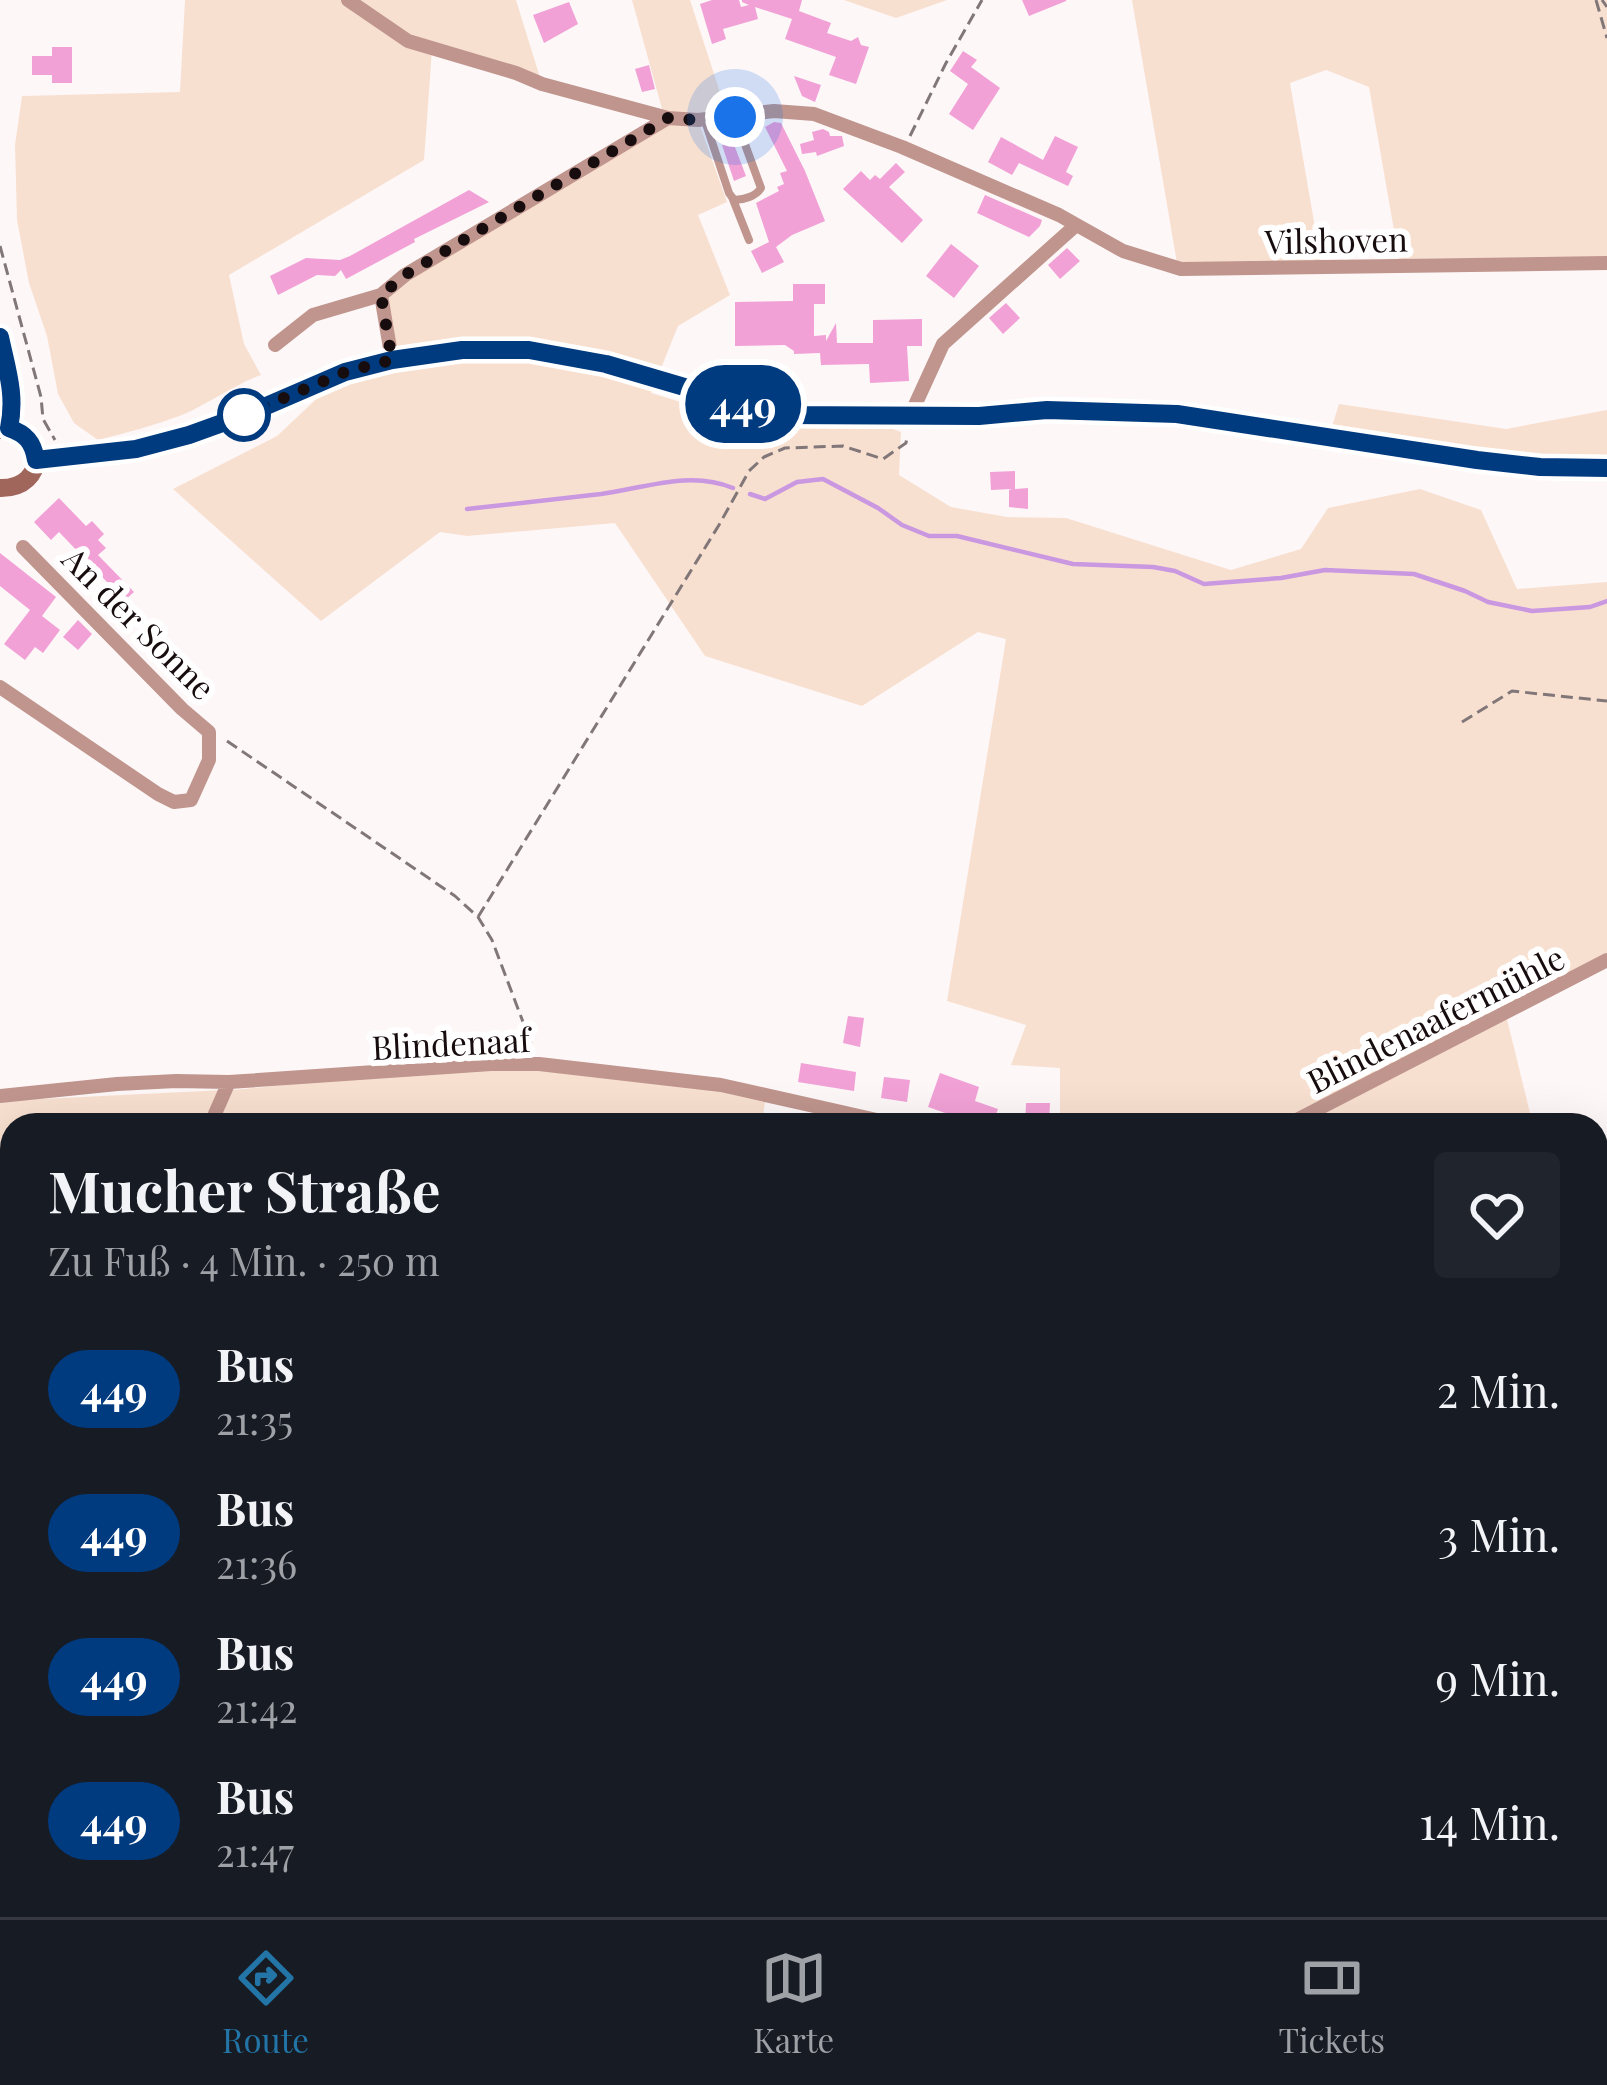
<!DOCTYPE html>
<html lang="de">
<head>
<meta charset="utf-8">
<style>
	body { margin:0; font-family:"Playfair Display",serif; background:#20242c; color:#f1f3f6; height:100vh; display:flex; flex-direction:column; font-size:45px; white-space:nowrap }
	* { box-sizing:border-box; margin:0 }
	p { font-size:39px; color:#9ea1a6 }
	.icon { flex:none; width:66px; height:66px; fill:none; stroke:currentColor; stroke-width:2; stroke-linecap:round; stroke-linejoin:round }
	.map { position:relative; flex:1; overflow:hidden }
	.sheet { position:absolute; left:0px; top:1113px; width:1608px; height:804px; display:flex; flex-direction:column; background:#171b24; border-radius:36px 36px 0 0; box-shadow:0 12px 48px #0002 }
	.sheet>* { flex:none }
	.badge { padding:0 24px; border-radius:39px; font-size:42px; line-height:78px }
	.you { position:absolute; width:60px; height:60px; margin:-30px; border:9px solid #fff; border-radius:50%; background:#1a73e8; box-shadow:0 0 0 18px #1a73e833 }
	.map>.badge { position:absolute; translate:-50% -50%; box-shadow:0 0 0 6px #fff }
	.round { display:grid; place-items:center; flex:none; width:126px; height:126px; border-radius:12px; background:#20242c }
	.head { display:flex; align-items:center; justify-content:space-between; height:204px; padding:0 48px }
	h1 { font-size:57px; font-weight:700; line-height:90px }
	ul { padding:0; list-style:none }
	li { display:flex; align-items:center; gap:36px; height:144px; padding:0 48px }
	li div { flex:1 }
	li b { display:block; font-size:45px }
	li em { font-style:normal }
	li .badge { min-width:132px; font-weight:700; text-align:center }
	.menu { display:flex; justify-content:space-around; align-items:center; height:168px; border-top:3px solid #363941; background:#171b24; font-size:33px; color:#9ea1a6 }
	.menu a { display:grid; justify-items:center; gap:6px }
	.menu .selected { color:#2275a6 }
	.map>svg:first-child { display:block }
	.green { fill:#f8e0d0 }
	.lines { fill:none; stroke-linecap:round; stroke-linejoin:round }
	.stream { stroke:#ca97e1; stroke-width:4.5 }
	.building { fill:#f1a1d6 }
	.path { stroke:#817779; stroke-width:3; stroke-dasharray:12 6; stroke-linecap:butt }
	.lane { stroke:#bf958d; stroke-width:8 }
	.street { stroke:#bf958d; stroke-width:14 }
	.secondary { stroke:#a0655b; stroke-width:18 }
	.line-casing { stroke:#fff; stroke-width:27 }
	.line { stroke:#003b80; stroke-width:18 }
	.walk { stroke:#170c0e; stroke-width:12; stroke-dasharray:0 21.6 }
	.stop-dot { fill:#fff; stroke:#003b80; stroke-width:6 }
	.labels { text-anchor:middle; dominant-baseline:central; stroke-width:12; stroke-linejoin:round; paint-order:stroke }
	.street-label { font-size:33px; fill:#170c0e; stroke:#fff }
</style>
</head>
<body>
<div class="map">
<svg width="1607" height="1917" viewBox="0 0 1607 1917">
	<rect width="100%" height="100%" fill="#fef7f8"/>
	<!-- green -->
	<path class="green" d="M185 0H516L542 84 432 50 424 160 229 275 244 344 261 375C233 385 210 403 182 415 155 425 126 433 98 440L74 423 58 394 47 336 29 283 17 220 15 145 22 96 180 92Z
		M632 0H690L728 117 698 120 727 202 698 215 730 295 678 326 651 393 746 422 883 425 901 432 899 475 951 507 1007 517 1066 518 1231 570 1301 549 1328 508 1420 489 1481 510 1517 589 1607 582V960L1505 1011 1533 1125H1103L1096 1118 1060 1114V1068L1011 1065 1026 1025 947 1001 1006 639 978 632 862 706 705 656 615 523 467 536 440 532 321 621 173 489 277 436 345 372 392 360 381 295 664 116Z
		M844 0H947L896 18Z
		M1132 0H1607V262L1499 258 1399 259 1369 87 1326 70 1290 83 1321 262 1177 263Z
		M1339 404 1506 429 1607 410V459L1504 460 1331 430Z
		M491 1064 766 1093 762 1125H217L233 1090Z
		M224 1090 206 1125H12V1461L0 1465V1101Z
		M1607 1224V1917H1291L1249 1905H1596V1230Z"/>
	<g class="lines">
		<!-- stream -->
		<path class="stream" d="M750 494 765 499 797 482 823 479 878 508 902 525 929 536H957L1073 564 1153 567 1175 571 1204 584 1281 578 1325 570 1414 574 1465 591 1488 602 1532 611 1590 607 1607 601
			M467 509C512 504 557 499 601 494 645 488 690 470 733 488
			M1596 1691 1607 1698
			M1596 1751 1607 1748"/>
	</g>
	<!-- building -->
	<path class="building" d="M712 0H739L741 7 749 5 742 2V0H802L799 11 831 23 827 33 851 41 858 37 861 45 869 47 856 84 829 75 836 57 785 39 792 19 755 7 758 19 723 29 726 39 712 44 700 4Z
		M1022 0H1066V1L1029 16Z
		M569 2 578 24 544 43 533 15Z
		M52 47H72V83H52V75H32V56H52Z
		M963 51 977 60 971 67 1000 88 973 130 949 114 968 84 950 71Z
		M649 65 655 89 642 92 635 69Z
		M794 76 821 85 815 102 802 96Z
		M774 122 781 123 805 171 825 221 792 235 776 247 784 262 762 273 751 251 769 242 756 203 779 191 777 187 784 184 780 173 787 171 765 127Z
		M823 129 829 132 830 136H842L844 146 817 156 816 152 802 154 800 144 814 140 812 132Z
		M1055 136 1078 147 1066 172 1073 176 1068 186 1019 163 1012 175 988 162 1001 137 1043 160Z
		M733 142 746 176 734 181 722 145Z
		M896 163 905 172 889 187 923 220 902 243 843 189 861 171 870 180 875 175 880 179Z
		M469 190 489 202 414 239 415 242 346 279 341 270 335 276 317 275 278 295 270 276 306 258 340 260 350 256Z
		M985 195 1042 220 1040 226 1029 237 977 213Z
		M951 244 979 266 954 298 926 276Z
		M1067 248 1080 261 1060 279 1048 265Z
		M793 284H825V304H814V336L826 335V341L836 323 837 343H873V320L922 319V346H907L909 381 870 383 869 364 821 365 820 353 794 354V351L785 345 735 346V302L793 301Z
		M1006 303 1020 318 1003 334 989 318Z
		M1015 471V489L1028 488V509L1009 507V490L1012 489 991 490 990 472Z
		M59 498 86 526 92 521 104 534 98 540 106 548 98 555 134 592 115 609 98 591 107 582 59 532 51 540 34 522Z
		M0 553 56 597 42 616 60 630 43 653 35 647 25 660 4 644 30 610 0 586Z
		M78 620 92 634 78 650 63 637Z
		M848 1016 864 1018 860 1047 843 1043Z
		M801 1063 856 1072 854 1091 798 1082Z
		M940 1073 979 1087 975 1101 998 1109 992 1125H943L948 1114 928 1107Z
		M884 1077 910 1080 907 1102 881 1098Z
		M1026 1103H1050L1049 1125H1025Z"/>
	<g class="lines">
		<!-- path -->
		<path class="path" d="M1596 0 1607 38
			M1602 0 1607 7
			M910 136 946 63 982 0
			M0 246 41 397 43 419 55 440
			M1462 722 1512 691 1607 701
			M227 741 455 896 478 917 492 940 534 1051
			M478 917 719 525 749 471 764 457 785 448 843 446 883 459 906 443 907 436
			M0 1456 12 1452
			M1596 1654 1607 1658
			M0 1836 12 1826
			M594 1905 610 1917"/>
		<!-- lane -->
		<path class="lane" d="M705 121 729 193 734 200C744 200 756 196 761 188L735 117
			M732 197 749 240"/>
		<!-- street -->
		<path class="street" d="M348 0 408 41 516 73 542 84 668 118 698 120 774 111 814 114 902 147 1022 199 1059 215 1123 251 1181 269 1607 263
			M275 345 313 315 381 295
			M392 360 381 295 405 275 668 118
			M910 416 943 344 1075 226
			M0 687 158 794 174 802 191 800 209 760V732L182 709 23 547
			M0 1096 117 1084 176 1081 229 1082 491 1064H539L721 1085 899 1125
			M210 1125 229 1082
			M1287 1125 1607 960
			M1354 1905 1364 1917"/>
		<!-- secondary -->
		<path class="secondary" d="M0 338C7 372 16 393 9 428
			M0 430C47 427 49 489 0 488
			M36 460 136 449 189 435 250 413 345 372 392 360 462 349 529 350 606 364 780 415 979 416 1047 410 1144 412 1267 427 1477 460 1540 467 1607 468"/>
	</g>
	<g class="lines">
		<!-- line casing -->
		<g class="line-casing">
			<path id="line" d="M0 337C7 370 16 395 9 428 26 434 33 442 36 460L136 449 189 435 250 413 345 372 392 360 462 350H529L606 364 780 415 979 416 1047 410 1177 414 1477 460 1540 467 1607 468"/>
		</g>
		<!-- line -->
		<use href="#line" class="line"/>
		<!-- walk -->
		<path class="walk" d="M244 415 345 372 392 360 381 295 405 275 668 118 698 120 735 117"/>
	</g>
	<!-- markers -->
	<circle class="stop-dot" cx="244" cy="415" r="24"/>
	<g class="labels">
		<!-- street labels -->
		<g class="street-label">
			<text transform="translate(1336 239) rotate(-1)">Vilshoven</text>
			<text transform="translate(140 622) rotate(45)">An der Sonne</text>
			<text transform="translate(1435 1018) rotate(-27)">Blindenaafermühle</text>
			<text transform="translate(451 1042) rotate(-3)">Blindenaaf</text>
		</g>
	</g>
</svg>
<div class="you" style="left:735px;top:117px"></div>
<b class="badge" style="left:743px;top:404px;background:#003b80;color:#fff">449</b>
<section class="sheet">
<div class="head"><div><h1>Mucher Straße</h1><p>Zu Fuß · 4 Min. · 250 m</p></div><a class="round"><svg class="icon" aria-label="heart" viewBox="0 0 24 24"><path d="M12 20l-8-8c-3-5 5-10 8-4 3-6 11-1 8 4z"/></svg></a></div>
<ul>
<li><span class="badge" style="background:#003b80;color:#fff">449</span><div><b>Bus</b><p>21:35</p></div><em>2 Min.</em></li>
<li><span class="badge" style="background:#003b80;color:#fff">449</span><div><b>Bus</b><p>21:36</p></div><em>3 Min.</em></li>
<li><span class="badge" style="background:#003b80;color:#fff">449</span><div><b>Bus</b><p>21:42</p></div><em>9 Min.</em></li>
<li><span class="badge" style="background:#003b80;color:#fff">449</span><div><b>Bus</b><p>21:47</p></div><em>14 Min.</em></li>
</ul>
</section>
</div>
<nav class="menu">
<a class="selected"><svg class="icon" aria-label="directions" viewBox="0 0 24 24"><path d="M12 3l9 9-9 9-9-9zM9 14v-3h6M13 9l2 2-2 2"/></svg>Route</a>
<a><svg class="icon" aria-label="map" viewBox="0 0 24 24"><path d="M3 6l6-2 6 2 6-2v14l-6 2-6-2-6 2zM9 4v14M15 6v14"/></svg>Karte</a>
<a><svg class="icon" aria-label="tickets" viewBox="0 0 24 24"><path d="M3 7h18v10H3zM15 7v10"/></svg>Tickets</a>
</nav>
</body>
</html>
